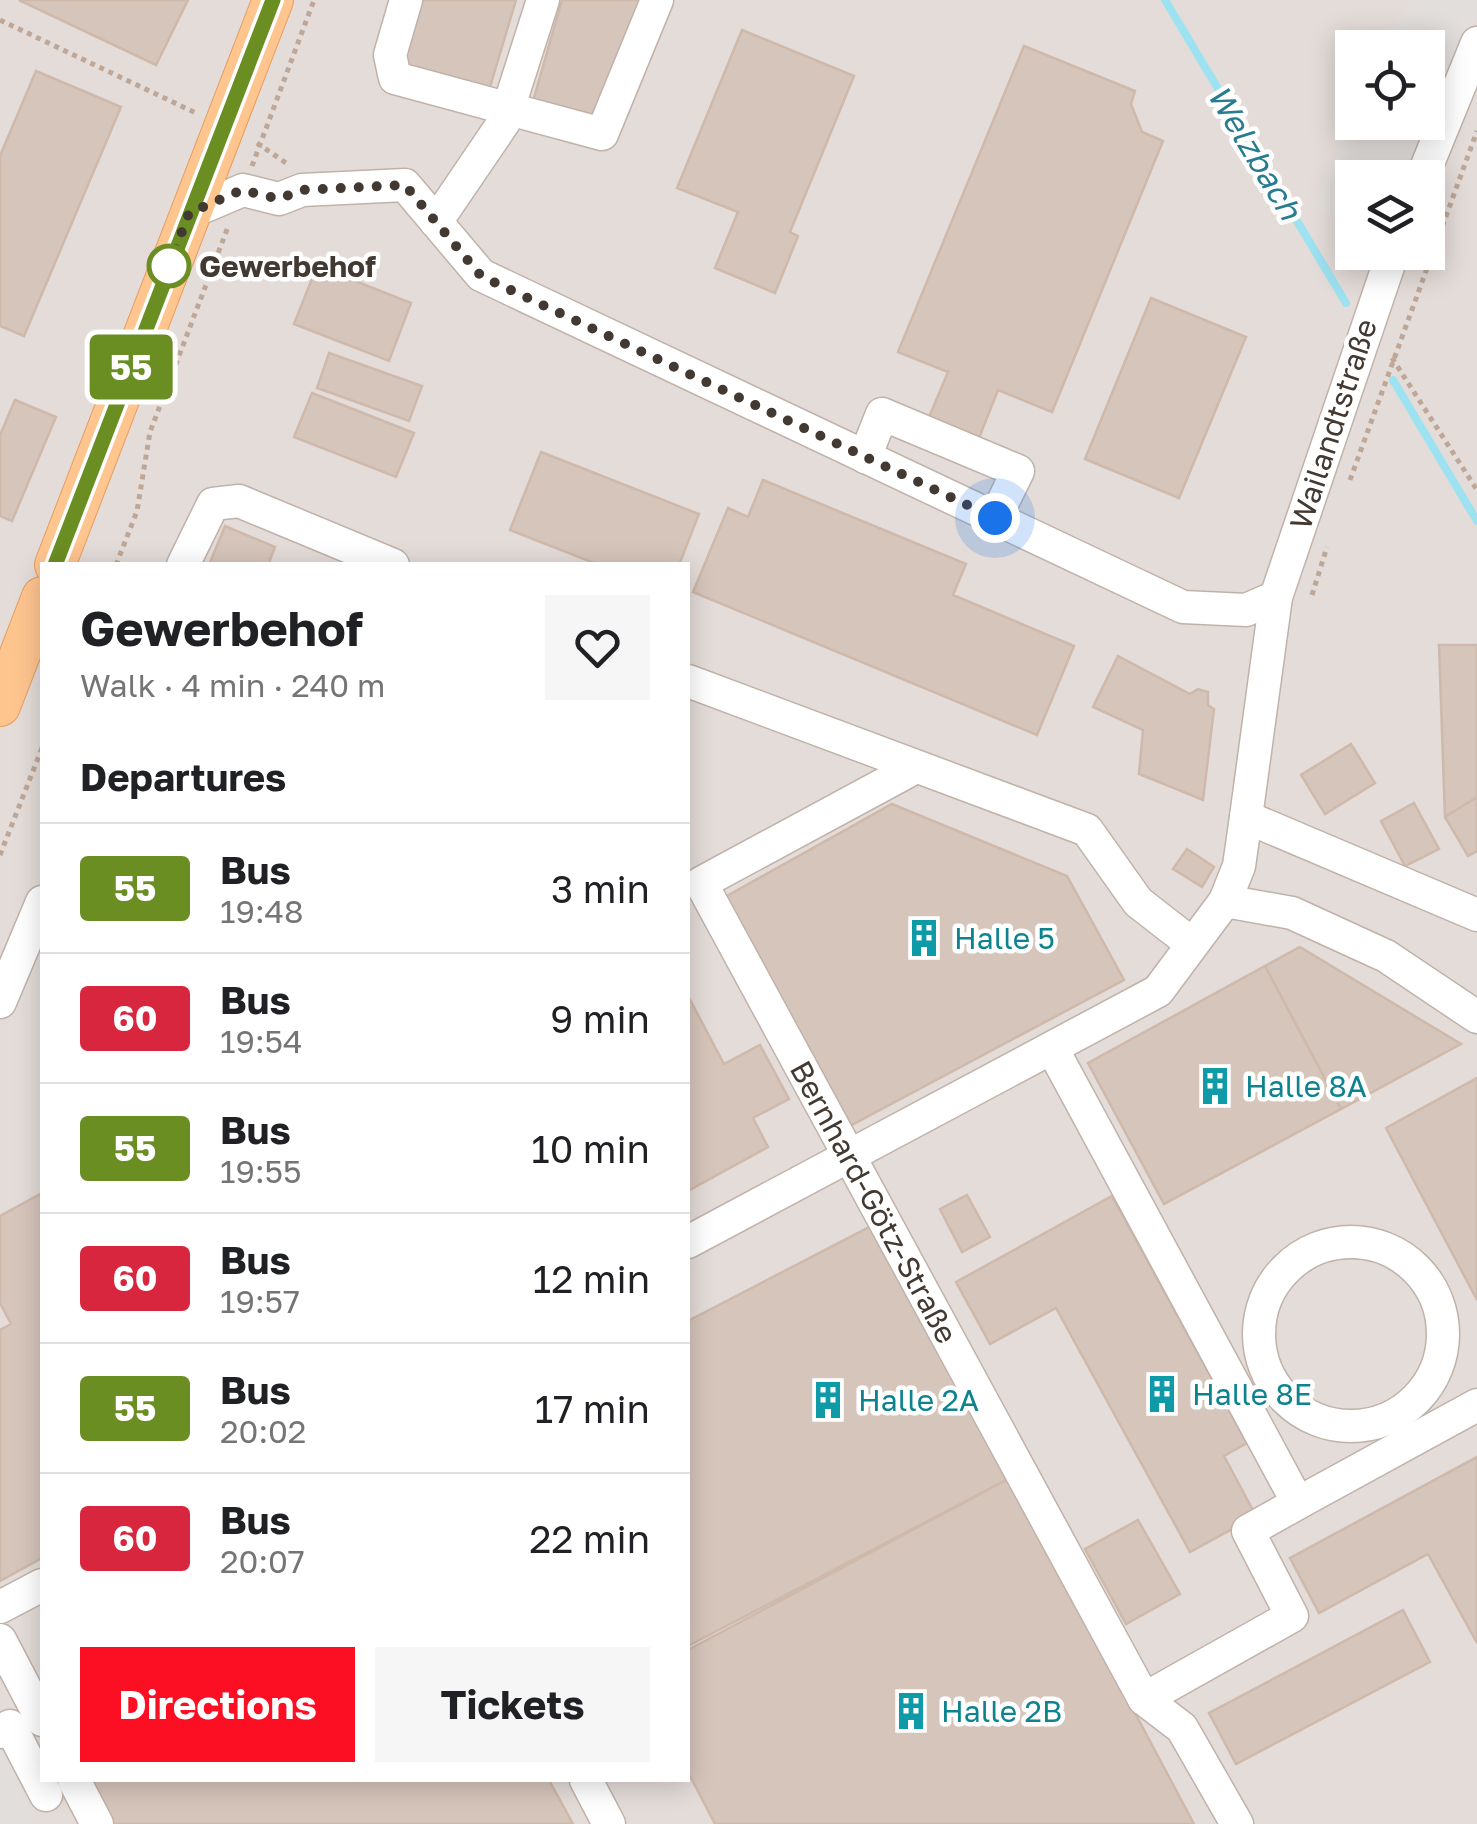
<!DOCTYPE html>
<html lang="en">
<head>
<meta charset="utf-8">
<style>
	body { margin:0; font-family:"Golos Text",sans-serif; background:#f6f6f6; color:#202124; height:100vh; display:flex; flex-direction:column; font-size:38px; white-space:nowrap }
	* { box-sizing:border-box; margin:0 }
	p { font-size:32px; color:#757577 }
	.icon { flex:none; width:55px; height:55px; fill:none; stroke:currentColor; stroke-width:2; stroke-linecap:round; stroke-linejoin:round }
	.map { position:relative; flex:1; overflow:hidden }
	.drawer { position:absolute; left:40px; top:562px; width:650px; height:1220px; display:flex; flex-direction:column; background:#fff; border-radius:0px; box-shadow:0 5px 25px #0003 }
	.drawer>* { flex:none }
	.badge { padding:0 20px; border-radius:8px; font-size:35px; line-height:65px }
	.buttons { position:absolute; left:1335px; top:30px; display:grid; gap:20px }
	.buttons a { display:grid; place-items:center; width:110px; height:110px; border-radius:0px; background:#fff; box-shadow:0 5px 25px #0003; font-size:50px }
	.you { position:absolute; width:50px; height:50px; margin:-25px; border:8px solid #fff; border-radius:50%; background:#1a73e8; box-shadow:0 0 0 15px #1a73e833 }
	.map>.badge { position:absolute; translate:-50% -50%; box-shadow:0 0 0 5px #fff }
	h2 { padding:0 40px; font-size:38px; line-height:90px }
	.round { display:grid; place-items:center; flex:none; width:105px; height:105px; border-radius:0px; background:#f6f6f6 }
	.overview { display:flex; align-items:center; justify-content:space-between; height:170px; padding:0 40px }
	h1 { font-size:48px; font-weight:700; line-height:75px }
	.button { display:flex; gap:20px; margin-top:auto; padding:20px 40px }
	.button a { flex:1; height:115px; border-radius:0px; background:#fd0f23; color:#fff; font-size:40px; font-weight:700; line-height:115px; text-align:center }
	.button a+a { background:#f6f6f6; color:#202124 }
	ul { padding:0; list-style:none }
	li { display:flex; align-items:center; gap:30px; height:130px; padding:0 40px; border-top:2px solid #e0e0e0 }
	li div { flex:1 }
	li b { display:block; font-size:38px }
	li em { font-style:normal }
	li .badge { min-width:110px; font-weight:700; text-align:center }
	.map>svg:first-child { display:block }
	.industrial { fill:#e4dcd8; fill-rule:evenodd }
	.parking { fill:#e2dedc }
	.lines { fill:none; stroke-linecap:round; stroke-linejoin:round }
	.stream { stroke:#9de2f1; stroke-width:8 }
	.building { fill:#d6c5bb; stroke:#ceb9ab; stroke-width:2.5 }
	.minor-casing { stroke:#c0b2a9; stroke-width:35 }
	.major-casing { stroke:#e59d5e; stroke-width:42 }
	.path { stroke:#bfa797; stroke-width:5; stroke-dasharray:5 5; stroke-linecap:butt }
	.minor { stroke:#fff; stroke-width:32 }
	.major { stroke:#ffc58f; stroke-width:40 }
	.line-casing { stroke:#fff; stroke-width:22 }
	.line { stroke:#6b8e23; stroke-width:15 }
	.walk { stroke:#433933; stroke-width:10; stroke-dasharray:0 18 }
	.stop-dot { fill:#fff; stroke:#6b8e23; stroke-width:5 }
	.labels { text-anchor:middle; dominant-baseline:central; stroke-width:9; stroke-linejoin:round; paint-order:stroke }
	.stop-label { font-size:30px; font-weight:bold; fill:#433933; stroke:#fff; text-anchor:start }
	.street-label { font-size:30px; fill:#433933; stroke:#fff }
	.culture-label { font-size:30px; fill:#0d838f; stroke:#fff; text-anchor:start }
	.water-label { font-size:32px; font-style:italic; fill:#277c90; stroke:#fff }
</style>
</head>
<body>
<div class="map">
<svg width="1477" height="1824" viewBox="0 0 1477 1824">
	<rect width="100%" height="100%" fill="#f2eae3"/>
	<!-- industrial -->
	<path class="industrial" d="M0 0H1477V1824H0ZM1352 48H1428V122H1352ZM1352 178H1428V252H1352ZM42 565H688V1780H42Z"/>
	<!-- parking -->
	<path class="parking" d="M1413 0H1477V16L1415 177 1352 178V223L1315 208 1352 112V122H1428V48L1377 47Z
		M12 1709 58 1797 29 1813 34 1824H0V1716Z"/>
	<g class="lines">
		<!-- stream -->
		<path class="stream" d="M1165 0 1346 303
			M1393 380 1477 521"/>
	</g>
	<!-- building -->
	<path class="building" d="M19 0H188L156 65Z
		M417 0H516L487 97 396 70Z
		M562 0H640L604 125 532 105Z
		M742 30 854 76 790 232 798 236 775 293 715 268 738 212 677 188Z
		M1024 46 1135 91 1131 104 1142 132 1163 141 1052 412 998 390 977 443 927 422 948 372 898 352Z
		M36 71 121 107 24 336 0 326V156Z
		M317 266 411 303 389 361 294 324Z
		M1151 298 1246 337 1179 498 1085 459Z
		M329 353 422 386 409 421 317 388Z
		M312 393 414 433 396 477 294 437Z
		M15 400 56 417 12 521 0 516V435Z
		M541 452 699 514 679 565H599L510 530Z
		M763 480 966 564 953 595 1074 646 1037 735 693 592 728 508 748 517Z
		M225 526 275 547 268 565H209Z
		M1439 645H1477V797L1445 817Z
		M1118 656 1190 694 1198 689 1208 692V705L1214 709 1203 800 1139 774 1143 730 1093 707Z
		M1351 744 1375 783 1325 814 1301 775Z
		M1477 797V851L1468 856 1445 817Z
		M1414 803 1439 849 1405 866 1381 821Z
		M892 804 1067 876 1124 980 846 1128 725 897Z
		M1187 849 1214 867 1202 887 1173 869Z
		M1300 947 1461 1044 1341 1109 1265 966Z
		M1265 966 1341 1109 1164 1204 1088 1063Z
		M688 996 724 1064 760 1045 789 1099 753 1118 768 1147 688 1191Z
		M1477 1078V1300L1386 1128Z
		M42 1193V1558L0 1581V1330L11 1324 0 1303V1216Z
		M967 1195 990 1237 962 1252 940 1209Z
		M1112 1196 1247 1443 1224 1456 1256 1516 1190 1552 1056 1308 990 1344 956 1282Z
		M877 1223 1010 1478 688 1646V1321Z
		M1477 1457V1643L1428 1554 1319 1613 1290 1558Z
		M1010 1478 1194 1824H715L688 1772V1650Z
		M1138 1520 1180 1594 1126 1624 1085 1549Z
		M1403 1610 1430 1662 1236 1764 1209 1713Z
		M89 1780H549L573 1824H112Z"/>
	<g class="lines">
		<!-- minor casing -->
		<g class="minor-casing">
			<g id="minor">
				<path d="M406 0 390 55 395 78 602 134 657 0"/>
				<path d="M1422 178 1477 43"/>
				<path d="M189 213 243 190 279 199 302 190 405 185 481 275 1183 607 1246 610 1276 597"/>
				<path d="M436 222 504 122 543 0"/>
				<path d="M1393 252 1276 597 1246 817 1477 915"/>
				<path d="M865 457 882 414 1018 471 995 518"/>
				<path d="M183 565 213 504 239 501 393 565"/>
				<path d="M688 681 1087 830 1138 902 1192 944"/>
				<path id="s1" d="M914 768 701 883 1144 1699 1182 1728 1237 1824"/>
				<path d="M1225 901 1292 913 1386 956 1477 1017"/>
				<path d="M0 1002 42 902"/>
				<path d="M1052 1048 1298 1503 1248 1531 1292 1616 1144 1699"/>
				<path d="M688 1242 1158 991 1225 901 1239 866 1246 817"/>
				<circle cx="1351" cy="1334" r="92"/>
				<path d="M1298 1503 1477 1405"/>
				<path d="M0 1607 42 1585"/>
				<path d="M0 1640 42 1720"/>
				<path d="M0 1732 10 1726 46 1795"/>
				<path d="M74 1780 97 1824"/>
				<path d="M586 1780 609 1824"/>
			</g>
		</g>
		<!-- major casing -->
		<g class="major-casing">
			<path id="major" d="M55 565 273 0
				M0 706 42 597"/>
		</g>
		<!-- path -->
		<path class="path" d="M0 20 198 114
			M257 143 289 165
			M252 166 314 0
			M1392 358 1477 490
			M1350 480 1477 131
			M116 565 137 511 150 432 228 227
			M1312 595 1327 547
			M0 855 42 748"/>
		<!-- minor -->
		<use href="#minor" class="minor"/>
		<!-- major -->
		<use href="#major" class="major"/>
	</g>
	<g class="lines">
		<!-- line casing -->
		<g class="line-casing">
			<path id="line" d="M55 565 273 0"/>
		</g>
		<!-- line -->
		<use href="#line" class="line"/>
		<!-- walk -->
		<path class="walk" d="M169 266 189 213 242 190 279 199 302 190 405 185 481 276 995 518"/>
	</g>
	<!-- icons -->
	<defs>
		<g id="building-bare" transform="scale(3)"><path d="M-4-6H4V6H1V3H-1V6H-4ZM-2.5-4.3h1.7v1.8h-1.7ZM.8-4.3h1.7v1.8H.8ZM-2.5-1h1.7V.8h-1.7ZM.8-1h1.7V.8H.8Z" fill="#0f9aa8" stroke="#fff" stroke-width="2.5" paint-order="stroke"/></g>
	</defs>
	<g fill-rule="evenodd">
		<use href="#building-bare" x="924" y="938"/>
		<use href="#building-bare" x="1215" y="1086"/>
		<use href="#building-bare" x="1162" y="1394"/>
		<use href="#building-bare" x="828" y="1400"/>
		<use href="#building-bare" x="911" y="1711"/>
	</g>
	<!-- markers -->
	<circle class="stop-dot" cx="169" cy="266" r="20"/>
	<g class="labels">
		<!-- stop labels -->
		<g class="stop-label">
			<text x="199" y="266">Gewerbehof</text>
		</g>
		<!-- street labels -->
		<g class="street-label">
			<text transform="translate(1333 424) rotate(-72)">Wailandtstraße</text>
			<text stroke="none"><textPath href="#s1" startOffset="605">Bernhard-Götz-Straße</textPath></text>
		</g>
		<!-- culture labels -->
		<g class="culture-label">
			<text x="954" y="938">Halle 5</text>
			<text x="1245" y="1086">Halle 8A</text>
			<text x="1192" y="1394">Halle 8E</text>
			<text x="858" y="1400">Halle 2A</text>
			<text x="941" y="1711">Halle 2B</text>
		</g>
		<!-- water labels -->
		<g class="water-label">
			<text transform="translate(1255 152) rotate(59)">Welzbach</text>
		</g>
	</g>
</svg>
<div class="buttons">
<a><svg class="icon" aria-label="locate" viewBox="0 0 24 24"><circle cx="12" cy="12" r="6"/><path d="M12 2v4M12 18v4M2 12h4M18 12h4"/></svg></a>
<a><svg class="icon" aria-label="layers" viewBox="0 0 24 24"><path d="M12 4l9 5-9 5-9-5zM3 14l9 5 9-5"/></svg></a>
</div>
<div class="you" style="left:995px;top:518px"></div>
<b class="badge" style="left:131px;top:367px;background:#6b8e23;color:#fff">55</b>
<section class="drawer">
<div class="overview"><div><h1>Gewerbehof</h1><p>Walk · 4 min · 240 m</p></div><a class="round"><svg class="icon" aria-label="heart" viewBox="0 0 24 24"><path d="M12 20l-8-8c-3-5 5-10 8-4 3-6 11-1 8 4z"/></svg></a></div>
<h2>Departures</h2>
<ul>
<li><span class="badge" style="background:#6b8e23;color:#fff">55</span><div><b>Bus</b><p>19:48</p></div><em>3 min</em></li>
<li><span class="badge" style="background:#d7263d;color:#fff">60</span><div><b>Bus</b><p>19:54</p></div><em>9 min</em></li>
<li><span class="badge" style="background:#6b8e23;color:#fff">55</span><div><b>Bus</b><p>19:55</p></div><em>10 min</em></li>
<li><span class="badge" style="background:#d7263d;color:#fff">60</span><div><b>Bus</b><p>19:57</p></div><em>12 min</em></li>
<li><span class="badge" style="background:#6b8e23;color:#fff">55</span><div><b>Bus</b><p>20:02</p></div><em>17 min</em></li>
<li><span class="badge" style="background:#d7263d;color:#fff">60</span><div><b>Bus</b><p>20:07</p></div><em>22 min</em></li>
</ul>
<div class="button"><a>Directions</a><a>Tickets</a></div>
</section>
</div>
</body>
</html>
